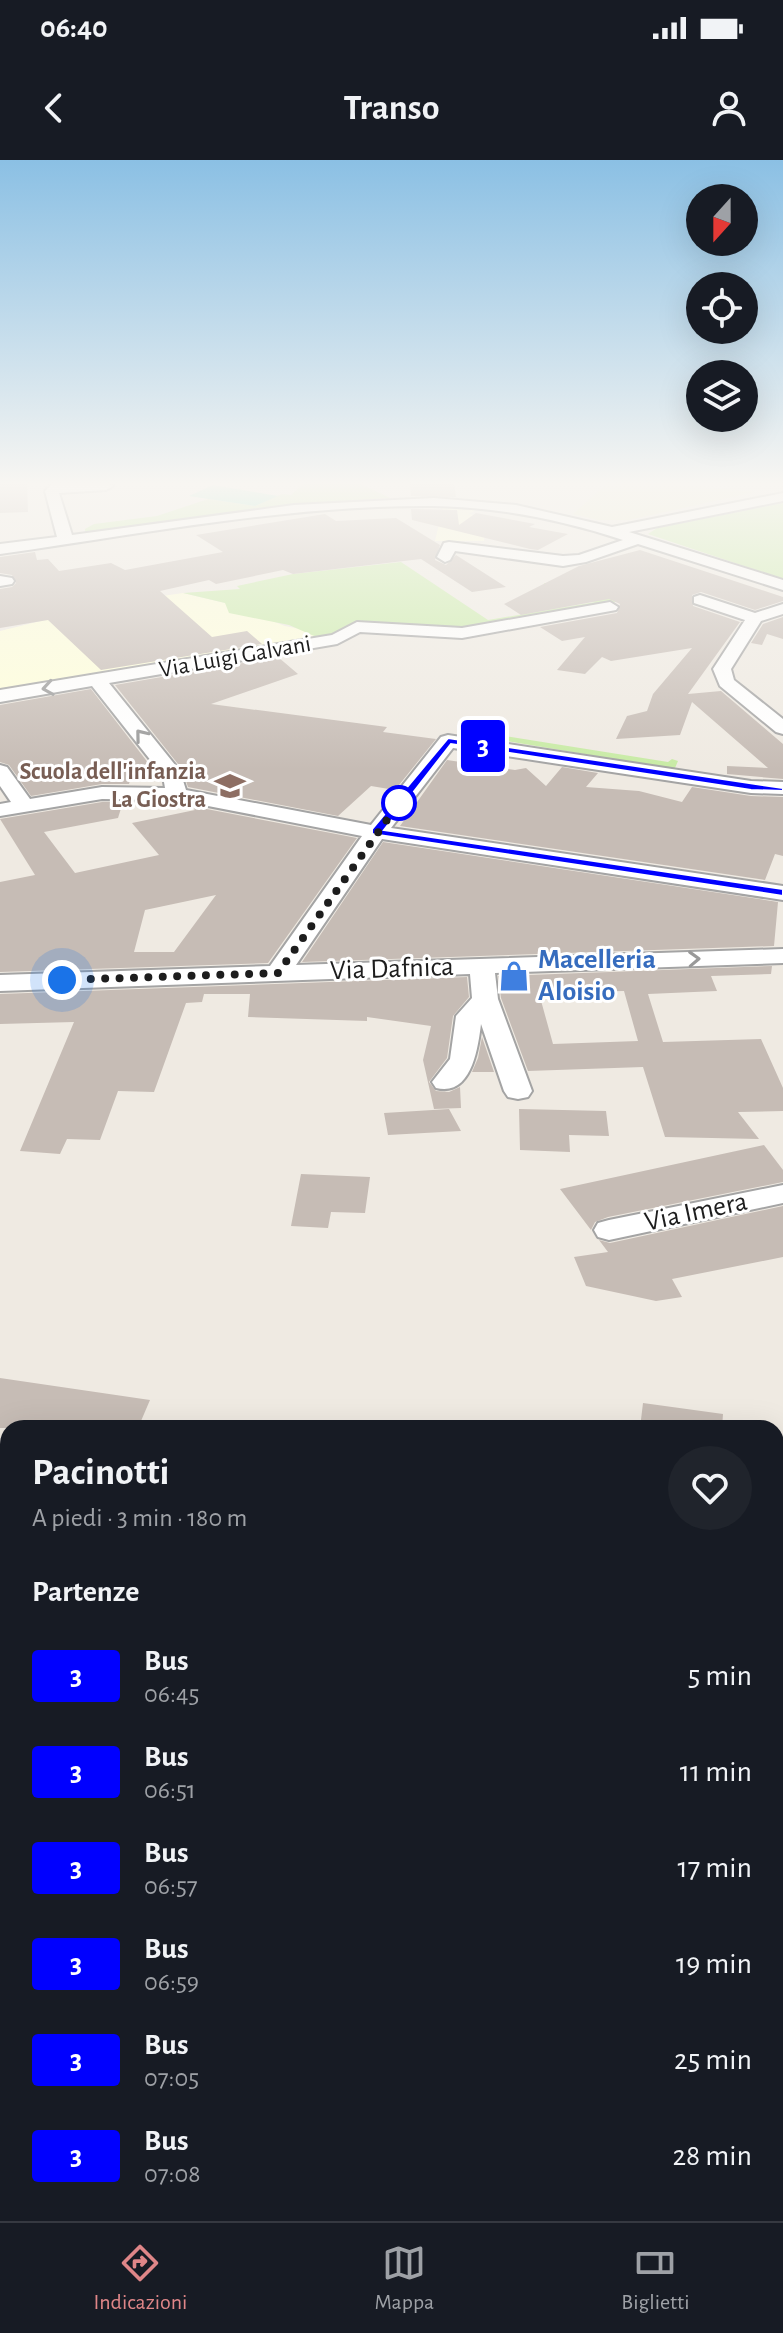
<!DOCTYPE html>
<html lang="it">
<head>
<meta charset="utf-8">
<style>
	body { margin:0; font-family:"Alegreya Sans",sans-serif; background:#20242c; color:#f1f3f6; height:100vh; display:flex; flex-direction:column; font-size:30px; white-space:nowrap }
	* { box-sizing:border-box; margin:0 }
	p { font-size:26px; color:#9ea1a6 }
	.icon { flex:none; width:44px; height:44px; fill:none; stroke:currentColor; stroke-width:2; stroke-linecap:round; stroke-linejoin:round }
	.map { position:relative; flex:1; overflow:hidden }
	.details { position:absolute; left:0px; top:1260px; width:784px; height:802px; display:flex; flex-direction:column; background:#171b24; border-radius:24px 24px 0 0; box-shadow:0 8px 32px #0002 }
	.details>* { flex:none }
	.badge { padding:0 16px; border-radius:6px; font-size:28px; line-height:52px }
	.needle { width:52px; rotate:201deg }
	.controls { position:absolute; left:686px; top:24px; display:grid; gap:16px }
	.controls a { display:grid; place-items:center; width:72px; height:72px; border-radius:50%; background:#171b24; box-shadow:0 8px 32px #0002; font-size:40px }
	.you { position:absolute; width:40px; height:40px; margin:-20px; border:6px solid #fff; border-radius:50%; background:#1a73e8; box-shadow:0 0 0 12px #1a73e833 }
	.map>.badge { position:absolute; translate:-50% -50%; box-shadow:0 0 0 4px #fff }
	h2 { padding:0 32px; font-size:30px; line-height:72px }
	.round { display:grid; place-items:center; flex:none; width:84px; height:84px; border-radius:42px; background:#20242c }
	.head { display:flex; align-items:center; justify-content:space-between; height:136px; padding:0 32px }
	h1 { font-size:38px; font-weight:700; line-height:60px }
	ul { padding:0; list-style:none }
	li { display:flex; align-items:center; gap:24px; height:96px; padding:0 32px }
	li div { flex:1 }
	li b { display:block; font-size:30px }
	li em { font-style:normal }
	li .badge { min-width:88px; font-weight:700; text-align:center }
	.status { display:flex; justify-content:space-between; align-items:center; height:56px; padding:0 40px; background:#171b24; direction:ltr }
	.status svg { height:22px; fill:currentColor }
	header { display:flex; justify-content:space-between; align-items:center; height:104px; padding:0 32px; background:#171b24; font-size:36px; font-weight:700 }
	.dock { display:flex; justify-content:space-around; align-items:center; height:112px; border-top:2px solid #363941; background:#171b24; font-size:22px; color:#9ea1a6 }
	.dock a { display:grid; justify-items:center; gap:4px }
	.dock .active { color:#df8688 }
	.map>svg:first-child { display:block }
	.education { fill:#ffffda }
	.farmland { fill:#eceecc }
	.grass { fill:#c8eba5 }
	.pitch { fill:#7ce2ba }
	.building { fill:#c6bcb5; fill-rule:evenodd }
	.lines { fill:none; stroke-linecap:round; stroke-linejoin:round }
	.minor-casing { stroke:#a4a4a4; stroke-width:4 }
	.minor { fill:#fff; fill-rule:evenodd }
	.oneway { stroke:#999 }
	.line { fill:#00f; stroke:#fff; stroke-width:2 }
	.walk { stroke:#1d1d1d; stroke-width:8; stroke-dasharray:0 14.4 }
	.stop-dot { fill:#fff; stroke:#00f; stroke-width:4 }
	.labels { text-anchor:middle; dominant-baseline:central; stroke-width:6; stroke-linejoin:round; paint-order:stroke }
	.far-street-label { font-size:24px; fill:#1d1d1d; stroke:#fff }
	.far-education-label { font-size:24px; font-weight:bold; fill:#785e54; stroke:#fff; text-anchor:end }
	.shop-label { font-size:28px; font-weight:bold; fill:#366cbe; stroke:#fff; text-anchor:start }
	.street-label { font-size:28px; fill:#1d1d1d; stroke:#fff }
</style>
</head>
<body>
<div class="status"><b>06:40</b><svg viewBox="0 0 49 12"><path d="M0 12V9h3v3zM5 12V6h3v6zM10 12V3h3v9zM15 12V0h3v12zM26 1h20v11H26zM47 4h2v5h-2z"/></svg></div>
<header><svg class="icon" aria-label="back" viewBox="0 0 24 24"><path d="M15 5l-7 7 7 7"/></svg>Transo<svg class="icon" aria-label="person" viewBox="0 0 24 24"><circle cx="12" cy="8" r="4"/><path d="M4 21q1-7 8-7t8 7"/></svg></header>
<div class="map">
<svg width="783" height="2061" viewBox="0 0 783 2061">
	<rect width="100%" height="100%" fill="#efeae2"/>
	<!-- education -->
	<path class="education" d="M443 347 476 350 469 354 494 359 486 363 484 381H435Z
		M183 433 225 443 285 466 305 470 321 479 0 531V471L114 443Z"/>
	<!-- farmland -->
	<path class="farmland" d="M609 322 687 325 755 332 629 360H598L573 354Z"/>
	<!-- grass -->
	<path class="grass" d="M305 322H357L390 338 284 345 85 374V369L94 364 157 356 208 339 255 346 282 334 291 335Z
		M783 343V419L648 374 657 368Z
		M401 402 488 460 595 442 546 429 544 423 578 424 621 441 458 469 357 463 321 479 289 465 229 453 225 443 183 433 240 429 237 426 293 414Z
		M479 572 668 602 672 599 678 601 675 608H668L476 576Z"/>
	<!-- pitch -->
	<path class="pitch" d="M213 325 278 336 255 346 189 336Z"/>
	<!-- building -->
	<path class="building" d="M0 322H27L28 352 0 353Z
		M410 322H454L456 337 411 336Z
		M411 349 457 350 459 365 476 353 535 364 529 367 568 374 538 390 530 389 412 360Z
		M325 354 336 361 396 358 440 385 435 400 446 405 456 395 506 427 472 432 421 399 293 414 283 410 216 424 209 420 160 431 212 477 247 471 262 484 101 510 48 460 0 468V429L12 427 16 423 12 415 0 413V397L35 392 37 400 48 399 59 411 111 403 125 410 223 392 196 375Z
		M640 390 783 437V441L755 450 701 432 692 435 693 446 740 462 688 534 721 531 783 584V619L727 614V606L768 608 692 542 680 575 616 579 627 556 647 551 653 534 692 488 611 501 602 497 585 514 557 510 585 477 562 481 540 467 617 453 620 444 609 439 521 455 504 444 579 406Z
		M783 457V479L767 474 762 485 751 483 763 464Z
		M278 497 298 514 211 544 387 567 383 572 436 579 395 630 371 626 338 656 188 627 182 609 115 525Z
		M91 529 156 613 131 617 129 624H102L31 636 9 605 0 602V545Z
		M447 600 515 610 526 608 546 626 562 607 598 613 586 627 639 631 682 642 692 627 751 636 783 637V696L775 694 765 720 400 666Z
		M102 642H123L118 658 44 672 75 713 159 695 132 663 195 650 191 646 357 678 268 803 0 812V722L35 715 0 659ZM216 735 174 792H134L145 750Z
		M383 682 778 742 774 786 302 802Z
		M772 806 771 814 711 816 717 831 648 834 663 882 761 879 783 928V951L738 952 759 979 665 977 643 907 528 911 501 838 498 816ZM624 831 638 881 553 884 540 837 573 836 572 832Z
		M467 817 469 837 453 856 447 898 429 922 436 931 449 932 460 927 461 948 434 949 423 900 431 866 367 857V861L248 857 250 834H204L202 842 186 843 154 932 118 931 100 980 67 979 60 994 20 991 74 862 0 864V834Z
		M482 877 494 912H472L478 898Z
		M449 949 461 971 388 975 384 953Z
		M519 949 606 951 609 976 569 975 570 992 520 990Z
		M764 985 783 1010V1022L608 1057 595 1062 591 1070 560 1029Z
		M301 1014 370 1017 365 1053 331 1052 328 1068 291 1066Z
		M783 1046V1097L672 1119 682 1137 656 1141 586 1126 574 1097 608 1092 599 1080 610 1083Z
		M0 1218 34 1223 150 1240 138 1268H0Z
		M643 1243 723 1254 722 1268H640Z"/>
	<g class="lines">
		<!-- minor casing -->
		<g class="minor-casing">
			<path id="minor" d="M54 322H67L66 324 106 322 113 326 106 330 59 333 72 375 294 345 434 338 516 345 612 367 783 333V341L629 372 783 420V430L638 384 586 402 563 406 455 391 450 400 445 402 437 397 444 383 449 382 563 396 579 395 623 380C562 360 498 347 433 346 288 345 142 374 0 394V384L57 377 45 331Z
				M0 416 12 418 14 421 12 424 0 426Z
				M700 435 755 453 783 444V454L761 461 731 509 734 520 783 559V574L776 572 720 526 713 509 745 460 694 443V437Z
				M610 442 618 447 616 450 462 478 360 472 337 484 109 523 180 611 186 630 371 665 441 577 448 575 751 621 783 622V634L751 633 453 588 391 668 783 726V740L382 679 296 805 783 789V803L495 813 498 839 532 931 528 937 518 939 508 937 504 931 481 864C478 889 471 937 436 928L432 922 450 899 456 856 472 838 470 814 0 831V815L270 806 362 676 177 640 102 639 0 656V644L11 642 0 626V605L7 607 30 639 102 627 165 628 163 616 92 526 0 542V530L332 475 357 462 462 468Z
				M783 1025V1043L609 1080 598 1077 594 1070 598 1063 609 1060Z
				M0 1339 8 1340V1368L0 1367Z
				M776 1473 783 1474V1508L776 1507Z"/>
		</g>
		<!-- minor -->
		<use href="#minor" class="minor"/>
	</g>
	<!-- one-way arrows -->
	<defs><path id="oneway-chevron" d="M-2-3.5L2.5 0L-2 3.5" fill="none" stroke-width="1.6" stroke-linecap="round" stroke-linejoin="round" transform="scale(2)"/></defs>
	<g class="oneway">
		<use href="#oneway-chevron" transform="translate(48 528) rotate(171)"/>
		<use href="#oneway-chevron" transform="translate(141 575) rotate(-129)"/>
		<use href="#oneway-chevron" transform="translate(694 799) rotate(-2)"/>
	</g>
	<!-- sky -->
	<linearGradient id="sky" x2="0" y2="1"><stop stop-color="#8bc0e4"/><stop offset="0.53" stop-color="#f8f6f2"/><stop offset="1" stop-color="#f8f6f2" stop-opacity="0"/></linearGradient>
	<rect width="783" height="610" fill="url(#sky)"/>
	<!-- line -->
	<path class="line" d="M448 578 783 628V631L751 630 451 584 384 670 783 729V736L372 674V669Z"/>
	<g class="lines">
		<!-- walk -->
		<path class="walk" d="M62 820 278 813 399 643"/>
	</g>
	<!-- icons -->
	<defs>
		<g id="school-bare" transform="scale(2.4)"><path d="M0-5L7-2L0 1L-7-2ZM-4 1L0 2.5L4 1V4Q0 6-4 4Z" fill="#8d6e63" stroke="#fff" stroke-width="2.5" paint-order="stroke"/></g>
		<g id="shop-bare" transform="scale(2.4)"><path d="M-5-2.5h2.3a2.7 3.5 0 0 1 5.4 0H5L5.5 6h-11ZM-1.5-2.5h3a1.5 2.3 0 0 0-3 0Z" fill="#3f7fe0" stroke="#fff" stroke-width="2.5" paint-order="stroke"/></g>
	</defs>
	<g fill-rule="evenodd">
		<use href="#school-bare" x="230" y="626"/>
		<use href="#shop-bare" x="514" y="816"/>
	</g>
	<!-- markers -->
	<circle class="stop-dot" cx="399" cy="643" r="16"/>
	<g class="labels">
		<!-- far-street labels -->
		<g class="far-street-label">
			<text transform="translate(235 497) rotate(-10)">Via Luigi Galvani</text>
		</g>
		<!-- far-education labels -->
		<g class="far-education-label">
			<text x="206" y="612">Scuola dell'infanzia<tspan x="206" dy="28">La Giostra</tspan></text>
		</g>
		<!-- shop labels -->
		<g class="shop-label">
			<text x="538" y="800">Macelleria<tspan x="538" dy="32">Aloisio</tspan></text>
		</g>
		<!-- street labels -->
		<g class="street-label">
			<text transform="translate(392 809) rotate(-2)">Via Dafnica</text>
			<text transform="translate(696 1052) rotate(-12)">Via Imera</text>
		</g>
	</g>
</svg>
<div class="controls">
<a><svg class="needle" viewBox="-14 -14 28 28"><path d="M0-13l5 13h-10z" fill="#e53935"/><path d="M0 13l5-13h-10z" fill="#9ea1a6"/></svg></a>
<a><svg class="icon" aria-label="locate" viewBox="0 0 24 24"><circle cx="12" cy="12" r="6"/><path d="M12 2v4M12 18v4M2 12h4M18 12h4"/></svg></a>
<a><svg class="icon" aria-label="layers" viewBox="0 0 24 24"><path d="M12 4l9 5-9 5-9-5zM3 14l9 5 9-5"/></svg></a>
</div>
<div class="you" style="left:62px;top:820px"></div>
<b class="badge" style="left:483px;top:586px;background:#00f;color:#fff">3</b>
<section class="details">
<div class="head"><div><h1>Pacinotti</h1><p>A piedi · 3 min · 180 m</p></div><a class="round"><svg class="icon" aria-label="heart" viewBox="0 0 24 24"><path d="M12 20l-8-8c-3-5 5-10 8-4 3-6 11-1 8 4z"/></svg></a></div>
<h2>Partenze</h2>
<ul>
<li><span class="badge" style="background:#00f;color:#fff">3</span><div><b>Bus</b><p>06:45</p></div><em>5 min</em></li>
<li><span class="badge" style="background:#00f;color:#fff">3</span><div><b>Bus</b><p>06:51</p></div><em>11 min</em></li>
<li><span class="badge" style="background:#00f;color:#fff">3</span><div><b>Bus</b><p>06:57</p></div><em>17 min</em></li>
<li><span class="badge" style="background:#00f;color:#fff">3</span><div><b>Bus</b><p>06:59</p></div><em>19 min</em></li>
<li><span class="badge" style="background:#00f;color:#fff">3</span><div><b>Bus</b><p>07:05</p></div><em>25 min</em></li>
<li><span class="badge" style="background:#00f;color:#fff">3</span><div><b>Bus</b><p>07:08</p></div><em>28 min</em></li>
</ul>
</section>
</div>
<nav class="dock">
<a class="active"><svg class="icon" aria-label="directions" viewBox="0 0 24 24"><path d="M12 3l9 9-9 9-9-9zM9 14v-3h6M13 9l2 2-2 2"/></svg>Indicazioni</a>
<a><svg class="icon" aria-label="map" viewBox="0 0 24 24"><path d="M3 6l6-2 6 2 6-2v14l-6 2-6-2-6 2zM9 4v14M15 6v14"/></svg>Mappa</a>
<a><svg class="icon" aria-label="tickets" viewBox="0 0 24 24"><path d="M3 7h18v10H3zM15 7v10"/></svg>Biglietti</a>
</nav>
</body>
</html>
